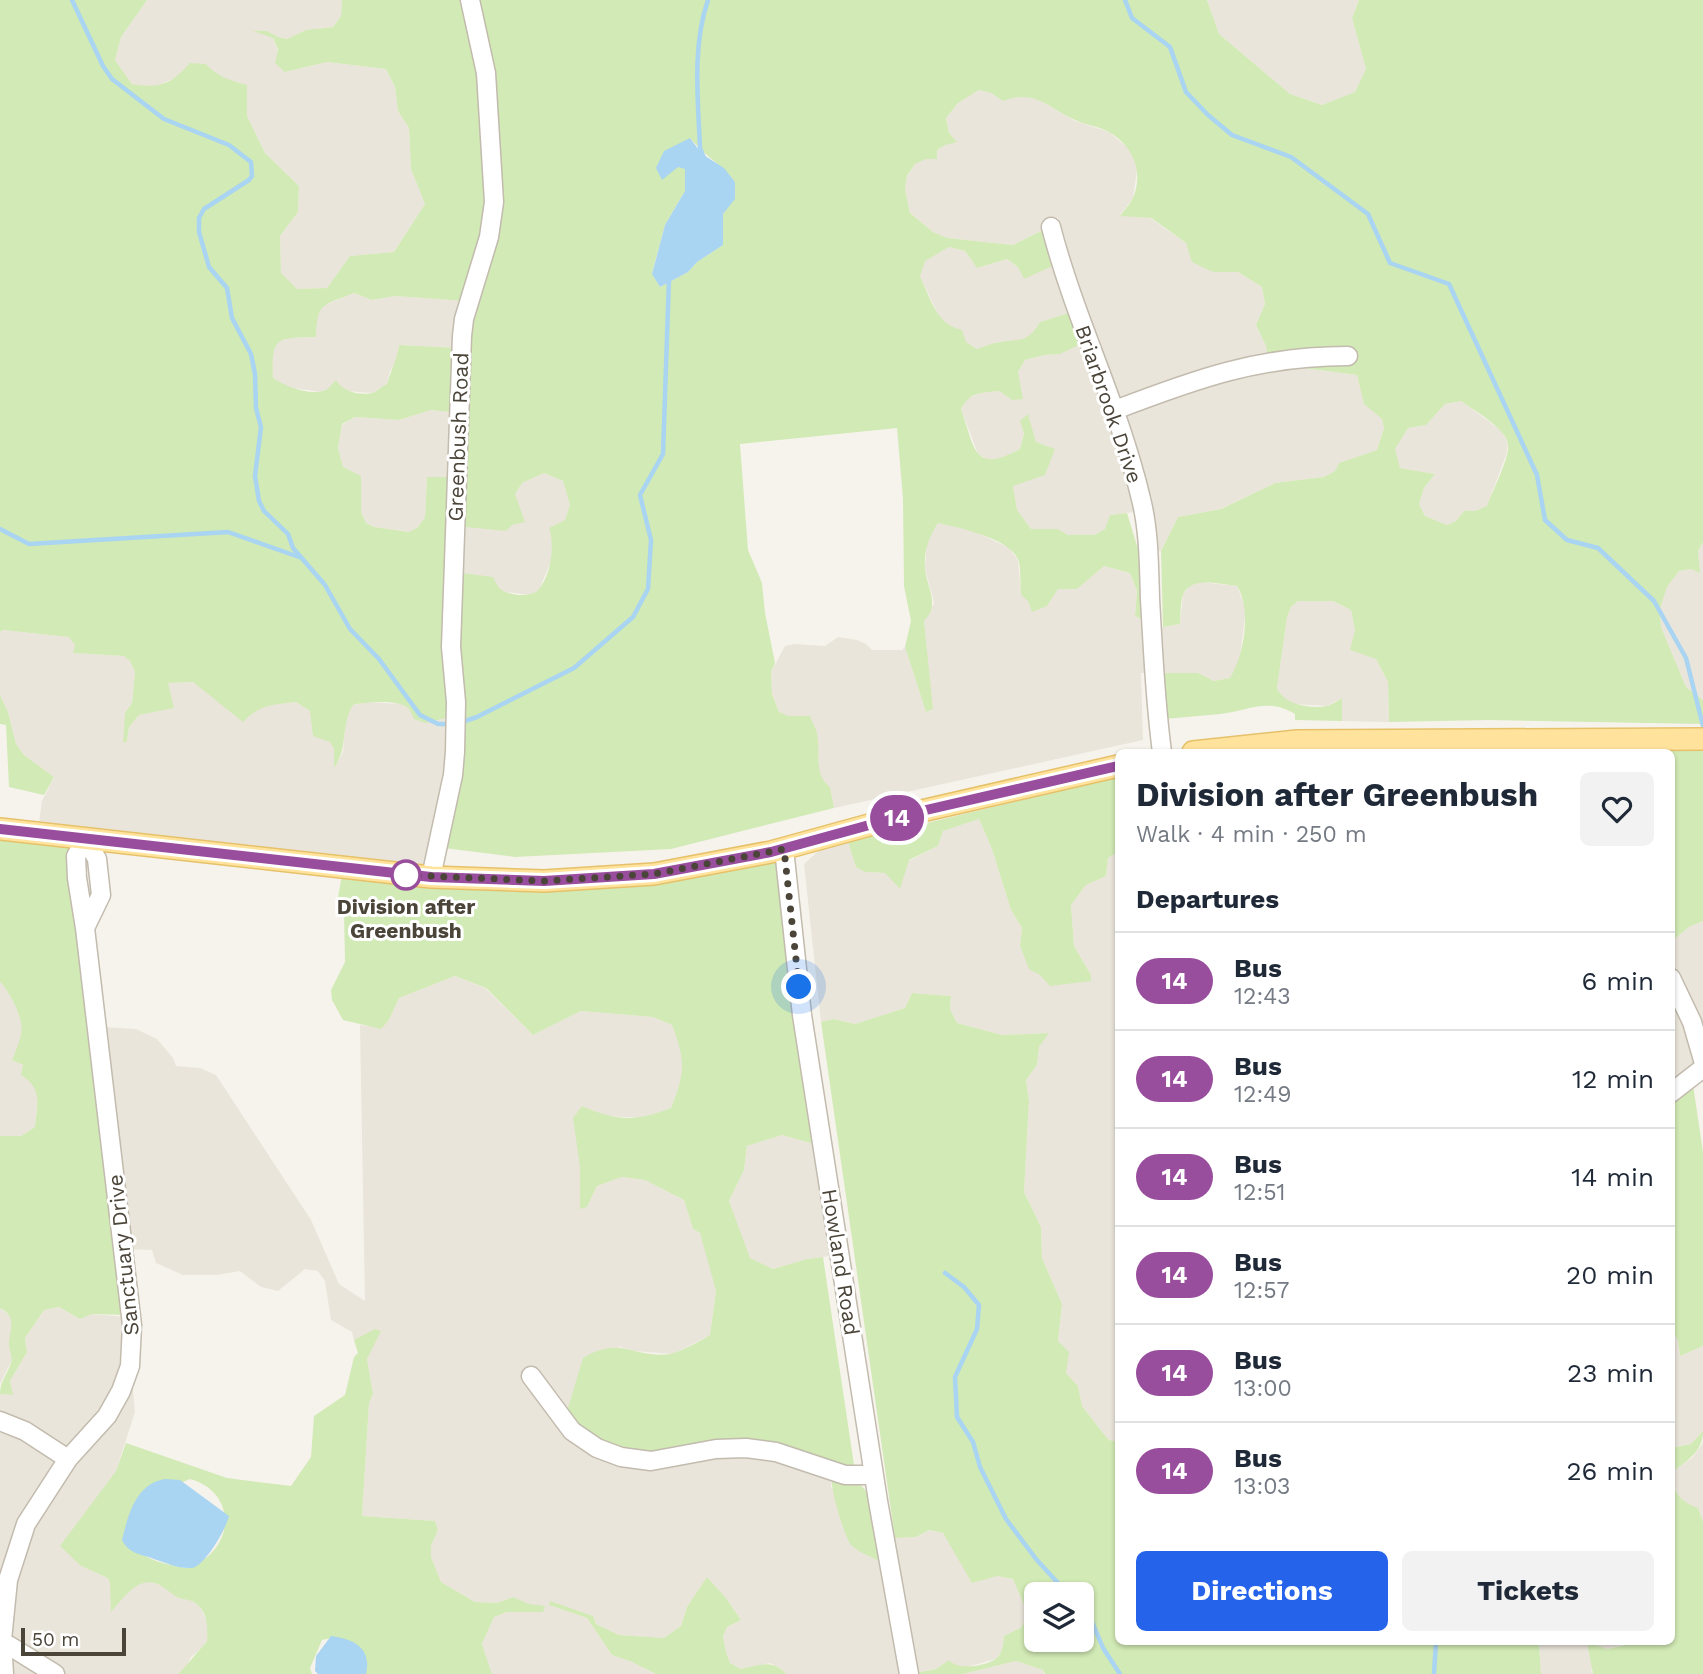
<!DOCTYPE html>
<html lang="en">
<head>
<meta charset="utf-8">
<style>
	body { margin:0; font-family:"Work Sans",sans-serif; background:#f2f2f3; color:#1f2937; height:100vh; display:flex; flex-direction:column; font-size:26px; white-space:nowrap }
	* { box-sizing:border-box; margin:0 }
	p { font-size:23px; color:#747a83 }
	.icon { flex:none; width:38px; height:38px; fill:none; stroke:currentColor; stroke-width:2; stroke-linecap:round; stroke-linejoin:round }
	.map { position:relative; flex:1; overflow:hidden }
	.sheet { position:absolute; left:1115px; top:749px; width:560px; height:896px; display:flex; flex-direction:column; background:#fff; border-radius:10px; box-shadow:0 2px 5px #0004 }
	.sheet>* { flex:none }
	.badge { padding:0 14px; border-radius:23px; font-size:24px; line-height:46px }
	.fabs { position:absolute; left:1024px; top:1582px; display:grid; gap:14px }
	.fabs a { display:grid; place-items:center; width:70px; height:70px; border-radius:10px; background:#fff; box-shadow:0 2px 5px #0004; font-size:35px }
	.scale { position:absolute; left:21px; bottom:18px; width:105px; box-sizing:border-box; padding-left:7px; border:4px solid #4b4439; border-top:0; font-size:19px; line-height:24px; white-space:nowrap; color:#4b4439; -webkit-text-stroke:5px #fff; paint-order:stroke }
	.you { position:absolute; width:35px; height:35px; margin:-18px; border:5px solid #fff; border-radius:50%; background:#1a73e8; box-shadow:0 0 0 10px #1a73e833 }
	.map>.badge { position:absolute; translate:-50% -50%; box-shadow:0 0 0 4px #fff }
	h2 { padding:0 21px; font-size:26px; line-height:63px }
	.round { display:grid; place-items:center; flex:none; width:74px; height:74px; border-radius:10px; background:#f2f2f3 }
	.head { display:flex; align-items:center; justify-content:space-between; height:119px; padding:0 21px }
	h1 { font-size:33px; font-weight:700; line-height:52px }
	.action { display:flex; gap:14px; margin-top:auto; padding:14px 21px }
	.action a { flex:1; height:80px; border-radius:10px; background:#2563eb; color:#fff; font-size:28px; font-weight:700; line-height:80px; text-align:center }
	.action a+a { background:#f2f2f3; color:#1f2937 }
	ul { padding:0; list-style:none }
	li { display:flex; align-items:center; gap:21px; height:98px; padding:0 21px; border-top:2px solid #e0e1e3 }
	li div { flex:1 }
	li b { display:block; font-size:26px }
	li em { font-style:normal }
	li .badge { min-width:77px; font-weight:700; text-align:center }
	.map>svg:first-child { display:block }
	.residential { fill:#eae5da }
	.green { fill:#d2eab5; fill-rule:evenodd }
	.water { fill:#a9d4f2 }
	.lines { fill:none; stroke-linecap:round; stroke-linejoin:round }
	.stream { stroke:#a9d4f2; stroke-width:4.5 }
	.minor-casing { stroke:#c2bbae; stroke-width:21 }
	.major-casing { stroke:#e6c16a; stroke-width:24 }
	.minor { stroke:#fff; stroke-width:18 }
	.major { stroke:#ffe39c; stroke-width:21 }
	.line-casing { stroke:#fff; stroke-width:16 }
	.line { stroke:#994d9d; stroke-width:10 }
	.walk { stroke:#4b4439; stroke-width:7; stroke-dasharray:0 12.6 }
	.stop-dot { fill:#fff; stroke:#994d9d; stroke-width:3.5 }
	.labels { text-anchor:middle; dominant-baseline:central; stroke-width:6; stroke-linejoin:round; paint-order:stroke }
	.street-label { font-size:21px; fill:#4b4439; stroke:#fff }
	.stop-label { font-size:21px; font-weight:bold; fill:#4b4439; stroke:#fff }
</style>
</head>
<body>
<div class="map">
<svg width="1703" height="1674" viewBox="0 0 1703 1674">
	<rect width="100%" height="100%" fill="#f6f3ec"/>
	<!-- residential -->
	<path class="residential" d="M147 0H342L341 16 333 27 307 30 287 39 278 37 267 31 273 38 285 72 327 62 386 69 395 87 398 111 409 128 411 169 425 204 394 252 350 256 327 288 297 289 281 274 280 236 298 212 299 186 265 153 247 116V85L227 80 215 74 206 64 152 88 132 84 115 60 121 37Z
		M1207 0H1359L1352 18 1366 69 1355 92 1322 105 1290 94 1219 34Z
		M979 90 991 93 1003 101 1017 95 1038 99 1075 121 1109 132 1133 152 1137 170 1133 198 1120 215 1150 218 1186 243 1191 255 1213 272H1238L1262 287 1265 304 1256 325 1266 346 1269 369 1296 367 1357 375 1364 403 1382 419 1384 428 1377 450 1339 463 1335 471 1324 477 1275 483 1220 509 1178 517 1161 551 1147 552 1141 511 1111 515 1105 529 1094 535H1068L1058 529H1031L1017 510 1013 486 1036 442 1028 415 1020 449 1002 459 989 461 978 454 961 409 967 399 980 393 999 391 1012 400 1018 372 1025 360 1044 355 1060 354 1075 311 1040 322 1031 336 1017 341 998 342 977 349 966 342 941 321 920 276 924 261 949 247 965 251 977 268 1007 259 1018 267 1041 231 1013 245 946 238 933 232 910 213 905 189 907 177 915 164 945 145 956 141 949 133 946 118 958 103Z
		M354 293 372 300 395 296 465 301 458 348 399 345 397 361 390 371 387 384 372 393 347 391 340 387H331L322 392 285 387 273 378 271 351 277 342 289 338 316 337V314L322 306Z
		M1461 401 1502 431 1508 444 1506 455 1487 506 1475 511H1464L1456 521 1447 525 1425 516 1419 504 1424 488 1435 474 1399 468 1394 449 1408 428 1426 425 1445 404Z
		M431 410 459 413 456 477H427L425 517 418 527 409 532 374 527 366 523 361 512V476L343 468 338 448 342 425 355 417 399 420Z
		M544 473 563 481 570 505 565 520 553 539 551 561 539 590 530 595 507 592 453 572 456 525 515 494 522 483Z
		M938 523 974 531 1009 548 1018 560 1021 595 1047 606 1058 589H1077L1104 566 1130 573 1137 591 1135 616 1142 619H1149L1152 629 1180 624 1183 595 1189 586 1200 582 1237 586 1246 610 1239 664 1230 678 1214 681 1198 673H1141L1143 740 834 808 830 787 824 783 819 771 817 733 779 712 772 694 771 672 785 646 794 644 825 646 838 637 857 640 866 644 872 650H902L905 647 926 712 932 709 924 620 934 603 925 568 927 540Z
		M1703 542V700L1686 687 1661 627 1660 609 1667 587 1679 571 1691 569 1699 572 1698 551Z
		M1298 601H1333L1351 610 1355 630 1376 659 1388 682 1389 722 1342 721V698L1327 706 1293 704 1281 697 1277 688 1287 617 1291 607Z
		M3 630 70 637 75 645 74 653 124 656 130 661 135 672 132 703 125 713 127 741 129 727 139 715 173 708 167 683 193 682 208 692 254 711 268 705 296 702 310 711 330 742 334 749 335 767 343 752 346 717 353 705 367 702 402 704 410 709 455 716 430 874 38 830 42 801 54 777 24 755 16 744 8 712 0 695V632Z
		M979 819 992 849 1011 910 1022 928 1020 946 1091 975 1074 946 1071 905 1086 885 1106 876 1108 858 1118 852V1442L1109 1440 1103 1433 1082 1406 1078 1386 1066 1373V1358L1058 1341 1062 1304 1042 1258 1041 1227 1024 1192 1029 1101 1026 1080 1037 1065 1039 1047 1048 1033 1002 1035 957 1023 950 1009 951 996 912 993 905 1008 855 1024 834 1019 821 1022 804 864 816 853 827 847 848 842 856 867 866 872 885 873 938 846 943 831Z
		M1703 921V1081L1698 1082 1671 1100V942L1689 927Z
		M455 976 485 988 533 1035 581 1011 653 1017 672 1025 682 1052V1078L671 1108 643 1118 606 1116 582 1106 580 1208 587 1207 597 1186 622 1177 645 1180 684 1200 693 1229 700 1233 705 1247 716 1291 710 1335 673 1354 634 1351 617 1346 718 1442 833 1470 831 1487 878 1546 876 1538 916 1537 929 1530 943 1533 950 1543 997 1576 1013 1579 1027 1612 1022 1627 1004 1636 1002 1651 996 1659 963 1668 953 1665 910 1674H786L781 1669 770 1663 741 1669 730 1663 726 1652 723 1635 727 1627 741 1620 726 1598 707 1578 687 1607 681 1626 664 1638 619 1635 596 1624 593 1616 549 1605 587 1618 612 1655 632 1662 656 1674H492L482 1644 494 1617 507 1612H543L513 1597 497 1603 475 1602 441 1582 431 1557V1546L438 1530 435 1521 362 1516 369 1403 373 1394 367 1359 362 1337 354 1340 352 1332 331 1320 325 1281 318 1271 305 1269 278 1291 261 1287 240 1271 217 1275H183L156 1263 152 1250 125 1249 103 1027 136 1029 157 1039 173 1058 176 1066 200 1068 216 1075 311 1220 339 1284 365 1301 360 1025 381 1028 389 1020 399 998Z
		M0 982 6 988 23 1020 21 1039 12 1060 23 1065 38 1094 35 1127 21 1136H0Z
		M782 1135 821 1146 838 1255 807 1259 773 1269 749 1258 729 1201 744 1170 747 1146Z
		M59 1307 80 1319 92 1314 126 1317 135 1412 116 1471 95 1500 81 1566 108 1578 110 1584H138L147 1581 164 1586 179 1598 191 1600 200 1606 209 1627 207 1643 190 1658 188 1664 178 1674H0V1394L12 1395 10 1381 27 1352 25 1338 44 1310Z
		M0 1308 11 1316 13 1324 9 1343 12 1360 0 1384Z
		M1671 1330 1678 1340 1680 1356 1703 1346V1431L1691 1444 1676 1447 1671 1444Z
		M1703 1443V1522L1698 1508 1686 1504 1678 1495 1673 1482 1675 1470 1692 1458Z
		M1539 1642H1627L1625 1644 1607 1649 1591 1671 1593 1674H1541Z
		M1016 1661 1043 1670 1044 1674H963Z"/>
	<!-- green -->
	<path class="green" d="M0 0H147L121 37 115 60 132 84C159 89 172 84 190 63L206 64C219 78 230 80 247 85V116L265 153 299 186 298 212 280 236 281 273 297 289 327 288 350 256 394 252 425 204 411 169 409 128 398 111 395 87 386 69 327 62 285 72 275 63 278 50 273 38 253 31H267L278 37 287 39 306 30 333 27 341 16 342 0H1207L1219 34 1290 94 1322 105 1355 92 1366 69 1352 18 1359 0H1703V542L1698 551 1700 573 1691 569 1679 571 1667 587 1660 609 1661 627 1686 687 1703 700V724L1489 720 1389 722 1388 682 1376 659 1350 650 1355 630 1351 610 1333 601H1298L1291 607 1287 617 1277 688C1284 705 1310 709 1327 706 1332 705 1338 700 1342 698V721L1295 720V714C1266 697 1249 711 1220 714 1202 716 1183 717 1164 719V673H1198L1214 681 1230 678C1244 655 1252 610 1237 586 1222 585 1191 575 1183 595 1180 603 1181 615 1180 624L1163 627 1161 551 1178 517 1221 509 1275 483 1324 477 1335 471 1339 463 1377 450 1384 428 1382 419 1364 404 1357 375 1296 367 1269 369 1266 346 1256 325 1265 304 1262 287 1238 272H1213L1192 262 1186 243 1164 227 1151 218 1120 216C1124 210 1130 204 1133 198 1144 171 1133 146 1109 132 1098 126 1084 125 1073 119 1046 106 1035 89 1003 101L991 93 979 90 958 103 946 118 949 133 957 142 945 145 937 150V159H926L915 164 907 176 905 189 910 213 933 232 947 238 1013 245 1041 231H1045L1059 263 1024 279 1018 267 1007 259 977 268 965 251 949 247 925 261 920 276C930 297 936 325 962 330L966 342 977 349C985 346 993 343 1000 342 1022 339 1028 342 1040 322L1075 311 1087 341 1060 354 1044 355 1025 360 1018 372 1023 399 1012 400 999 391C980 393 970 392 961 409 975 448 973 475 1020 449L1024 433 1020 421 1028 414 1036 442 1055 449 1045 475 1013 486 1017 510 1031 529H1058L1068 535H1094L1105 529 1110 515 1127 513 1138 549 1142 619 1135 616 1137 591 1130 573 1104 566 1077 589H1058L1047 606 1032 612 1028 601 1021 595C1020 585 1021 572 1019 562 1012 538 959 528 938 523 929 537 924 550 925 567 926 587 941 604 924 621L933 709 926 712 905 647 911 621 904 586 903 499 897 428 740 444 748 550 762 583 765 613 775 663 771 672 772 694 779 712 788 716H810C812 721 815 727 817 733 821 751 813 775 830 787L834 808 671 849 515 857 436 847 454 716 425 723 414 719C413 717 410 710 409 709 400 699 365 702 353 705 340 726 349 747 334 768V749L330 742 313 736 310 711 296 702C272 705 260 704 243 722L193 682 168 683 174 708 139 715 129 727 127 741 123 743 125 713 132 703 135 672 130 661 124 656 73 653 75 645 69 637 3 630 0 632ZM690 138C704 155 722 165 735 182L723 214V245L697 262 688 272 660 287 652 273 665 225 685 191V168L678 167ZM354 293 372 300 395 296 465 301 458 348 399 345C397 360 391 370 387 384 382 386 376 392 372 393 359 396 342 391 336 380 332 384 328 390 323 391 308 395 284 386 273 378 271 336 277 338 316 337 317 301 323 306 354 293ZM1461 401C1473 410 1506 428 1508 444 1510 457 1492 492 1487 506L1475 511H1464L1456 521 1447 525 1425 516 1419 504 1424 488 1435 474 1400 468 1395 449 1408 428 1426 425 1445 404ZM431 410 459 413 455 477H427L425 517 418 527 409 532 374 527 366 523 361 512V476L343 467 338 448 342 424 355 417 399 420ZM544 473 563 481 570 505 565 520 549 528C555 544 551 577 538 590 531 598 510 595 502 590 497 587 496 582 493 577L454 572 456 526 506 531 512 525 525 522 515 494 522 483Z
		M0 695 8 712 16 744 24 755 54 777 44 795 9 787 6 725 0 724Z
		M1574 749H1703V921L1689 927 1671 942V752H1557Z
		M1118 777V852L1108 858 1106 876 1086 885 1071 905 1074 946 1091 975V981L1050 986 1040 975 1029 969 1020 946 1022 928 1011 910 992 849 979 819 943 831 938 846 909 860 900 889 885 873 865 872 856 867 848 842Z
		M0 828 71 835 124 1315 92 1314 80 1319 59 1307 44 1310 25 1338 27 1352 10 1381 13 1395 0 1394C0 1381 7 1375 11 1363 13 1356 8 1348 9 1341 11 1326 16 1316 0 1308V1136H21L35 1127C37 1103 43 1089 21 1075L23 1065 12 1060C23 1033 26 1028 13 1001 9 994 6 988 0 982Z
		M775 849 821 1146 782 1135 747 1146 744 1170 729 1201 750 1258 773 1269 807 1259 823 1257 854 1465 833 1470 797 1454H665L612 1450 572 1421 568 1408 583 1358C622 1335 633 1359 670 1354 678 1353 702 1340 710 1335L716 1291 700 1233 693 1229 684 1200 645 1180 622 1177 597 1186 587 1207 580 1209V1167L573 1118 582 1106C617 1121 635 1122 671 1108 685 1072 686 1062 672 1025L653 1017 581 1011 533 1035 486 988 455 976 399 998 389 1020 381 1029 343 1020 332 1000 331 990 345 962 344 912 338 897 342 875C383 881 424 888 465 889 551 892 638 888 722 873L720 863Z
		M912 993 951 996 950 1009 957 1023 1002 1035 1049 1033 1039 1047 1037 1065 1026 1080 1029 1101 1024 1192 1041 1227 1042 1258 1062 1304 1058 1341 1069 1352 1066 1373 1078 1386 1082 1406 1103 1433 1109 1440 1118 1442V1642H1539L1541 1674H1045L1043 1670 1016 1661 963 1674H910L936 1669 949 1660C958 1671 987 1666 997 1658 1003 1652 1003 1643 1004 1636L1022 1627 1027 1612 1013 1579 997 1576 972 1583 943 1533 929 1530 916 1537 895 1538 821 1022 834 1019 855 1024 905 1008ZM1036 1594H1082V1640H1036Z
		M1693 1085 1703 1152V1346L1680 1356 1678 1340 1671 1330V1100Z
		M375 1329 381 1331 367 1359 373 1394 369 1403 362 1516 435 1521 438 1530 431 1546V1557L441 1582 475 1602 497 1603 513 1597 529 1604 545 1606 543 1612H507L494 1617 482 1644 492 1674H354L336 1637 322 1640 310 1668 312 1674H178C188 1664 196 1653 207 1642 208 1629 208 1610 194 1602 189 1599 184 1600 179 1598 167 1592 159 1579 144 1583 132 1585 119 1603 111 1612L110 1584 108 1578 81 1566 60 1546 116 1471 126 1443 227 1478 291 1486 311 1457 314 1416 345 1395 354 1357 358 1353 354 1340ZM190 1479C229 1489 237 1533 206 1558 200 1562 194 1567 187 1568 182 1568 175 1566 171 1565 158 1562 151 1560 141 1553L151 1496Z
		M1703 1431C1703 1450 1690 1459 1675 1470 1671 1490 1678 1501 1698 1508L1703 1522V1674H1593L1587 1642 1607 1649 1625 1645 1627 1642H1671V1444L1676 1447 1691 1444Z
		M832 1481C847 1482 859 1478 867 1493L881 1562C872 1557 858 1552 851 1545 845 1538 831 1491 832 1481Z
		M707 1577 726 1598 741 1620 727 1627 723 1636 726 1652 730 1663 741 1669C758 1665 773 1659 786 1674H656L632 1662 612 1655 587 1618 549 1605 550 1601 593 1616 596 1624 619 1635 664 1638 681 1626 687 1607Z"/>
	<!-- water -->
	<path class="water" d="M690 138 702 154 724 168 735 182V199L723 214V245L697 262 688 272 660 287 652 274 665 225 685 191V169L678 167 662 180 656 168 664 151Z
		M165 1479 180 1480 229 1516C226 1529 205 1566 192 1568 178 1569 167 1563 154 1559 141 1554 129 1554 122 1540 128 1516 135 1484 165 1479Z
		M331 1636C354 1639 372 1648 366 1674H318L315 1671 316 1656Z"/>
	<g class="lines">
		<!-- stream -->
		<path class="stream" d="M72 0 103 66 112 79 164 119 229 145 251 162 252 176 249 180 204 209 199 218V232L209 267 227 288 232 318 251 354 255 374 256 408 261 427 255 476 259 501 264 511 288 534 293 548 325 585 350 629 379 659 420 715 438 724H451
			M1125 0 1132 18 1170 47 1186 92 1208 115 1232 135 1291 157 1368 214 1390 263 1449 284 1537 475 1545 520 1567 540 1598 548 1654 601 1686 658 1703 726
			M704 158 700 148C698 100 692 46 708 0
			M0 529 29 544 228 532 299 557
			M459 723 477 717 574 668 633 617 648 589 651 540 640 495 663 454 669 279
			M945 1273 964 1287 979 1305 977 1329 955 1377 957 1417 973 1442 980 1467 1006 1519 1036 1559 1068 1594
			M1082 1607 1090 1617 1103 1648 1120 1674
			M1434 1674 1436 1642"/>
		<!-- minor casing -->
		<g class="minor-casing">
			<path id="minor" d="M1051 227C1075 320 1119 405 1141 499 1149 530 1149 566 1150 599 1153 650 1155 701 1162 752
				M1115 410C1196 379 1259 356 1348 356
				M784 849 802 1015 878 1501 909 1674
				M431 877 453 775 455 752 456 702 451 647 462 336 464 319 489 237 494 202 486 73 470 0
				M85 928 101 895 97 859 86 839
				M1671 978 1692 1022 1703 1060
				M1671 1093 1703 1068
				M531 1376 572 1431 597 1448 621 1457 651 1461 716 1449 746 1448 776 1452 845 1475H874
				M0 1421 25 1431 68 1459
				M0 1640 55 1674
				M4 1674 2 1640 8 1580 26 1524 68 1459 107 1416 121 1391 130 1366 132 1325 85 928 77 878 76 856 86 839"/>
		</g>
		<!-- major casing -->
		<g class="major-casing">
			<path id="major" d="M1193 752 1297 741 1703 739
				M0 829 431 877 544 881 654 874 771 852 913 813 1118 766"/>
		</g>
		<!-- minor -->
		<use href="#minor" class="minor"/>
		<!-- major -->
		<use href="#major" class="major"/>
	</g>
	<g class="lines">
		<!-- line casing -->
		<g class="line-casing">
			<path id="line" d="M0 829 431 877 544 881 654 874 771 852 913 813 1118 766"/>
		</g>
		<!-- line -->
		<use href="#line" class="line"/>
		<!-- walk -->
		<path class="walk" d="M406 875 544 881 654 874 784 849 799 987"/>
	</g>
	<!-- markers -->
	<circle class="stop-dot" cx="406" cy="875" r="14"/>
	<g class="labels">
		<!-- street labels -->
		<g class="street-label">
			<text transform="translate(1109 404) rotate(71)">Briarbrook Drive</text>
			<text transform="translate(458 437) rotate(-88)">Greenbush Road</text>
			<text transform="translate(123 1255) rotate(-96)">Sanctuary Drive</text>
			<text transform="translate(841 1262) rotate(81)">Howland Road</text>
		</g>
		<!-- stop labels -->
		<g class="stop-label">
			<text x="406" y="906">Division after<tspan x="406" dy="24">Greenbush</tspan></text>
		</g>
	</g>
</svg>
<div class="fabs">
<a><svg class="icon" aria-label="layers" viewBox="0 0 24 24"><path d="M12 4l9 5-9 5-9-5zM3 14l9 5 9-5"/></svg></a>
</div>
<div class="scale">50 m</div>
<div class="you" style="left:799px;top:987px"></div>
<b class="badge" style="left:897px;top:818px;background:#994d9d;color:#fff">14</b>
<section class="sheet">
<div class="head"><div><h1>Division after Greenbush</h1><p>Walk · 4 min · 250 m</p></div><a class="round"><svg class="icon" aria-label="heart" viewBox="0 0 24 24"><path d="M12 20l-8-8c-3-5 5-10 8-4 3-6 11-1 8 4z"/></svg></a></div>
<h2>Departures</h2>
<ul>
<li><span class="badge" style="background:#994d9d;color:#fff">14</span><div><b>Bus</b><p>12:43</p></div><em>6 min</em></li>
<li><span class="badge" style="background:#994d9d;color:#fff">14</span><div><b>Bus</b><p>12:49</p></div><em>12 min</em></li>
<li><span class="badge" style="background:#994d9d;color:#fff">14</span><div><b>Bus</b><p>12:51</p></div><em>14 min</em></li>
<li><span class="badge" style="background:#994d9d;color:#fff">14</span><div><b>Bus</b><p>12:57</p></div><em>20 min</em></li>
<li><span class="badge" style="background:#994d9d;color:#fff">14</span><div><b>Bus</b><p>13:00</p></div><em>23 min</em></li>
<li><span class="badge" style="background:#994d9d;color:#fff">14</span><div><b>Bus</b><p>13:03</p></div><em>26 min</em></li>
</ul>
<div class="action"><a>Directions</a><a>Tickets</a></div>
</section>
</div>
</body>
</html>
